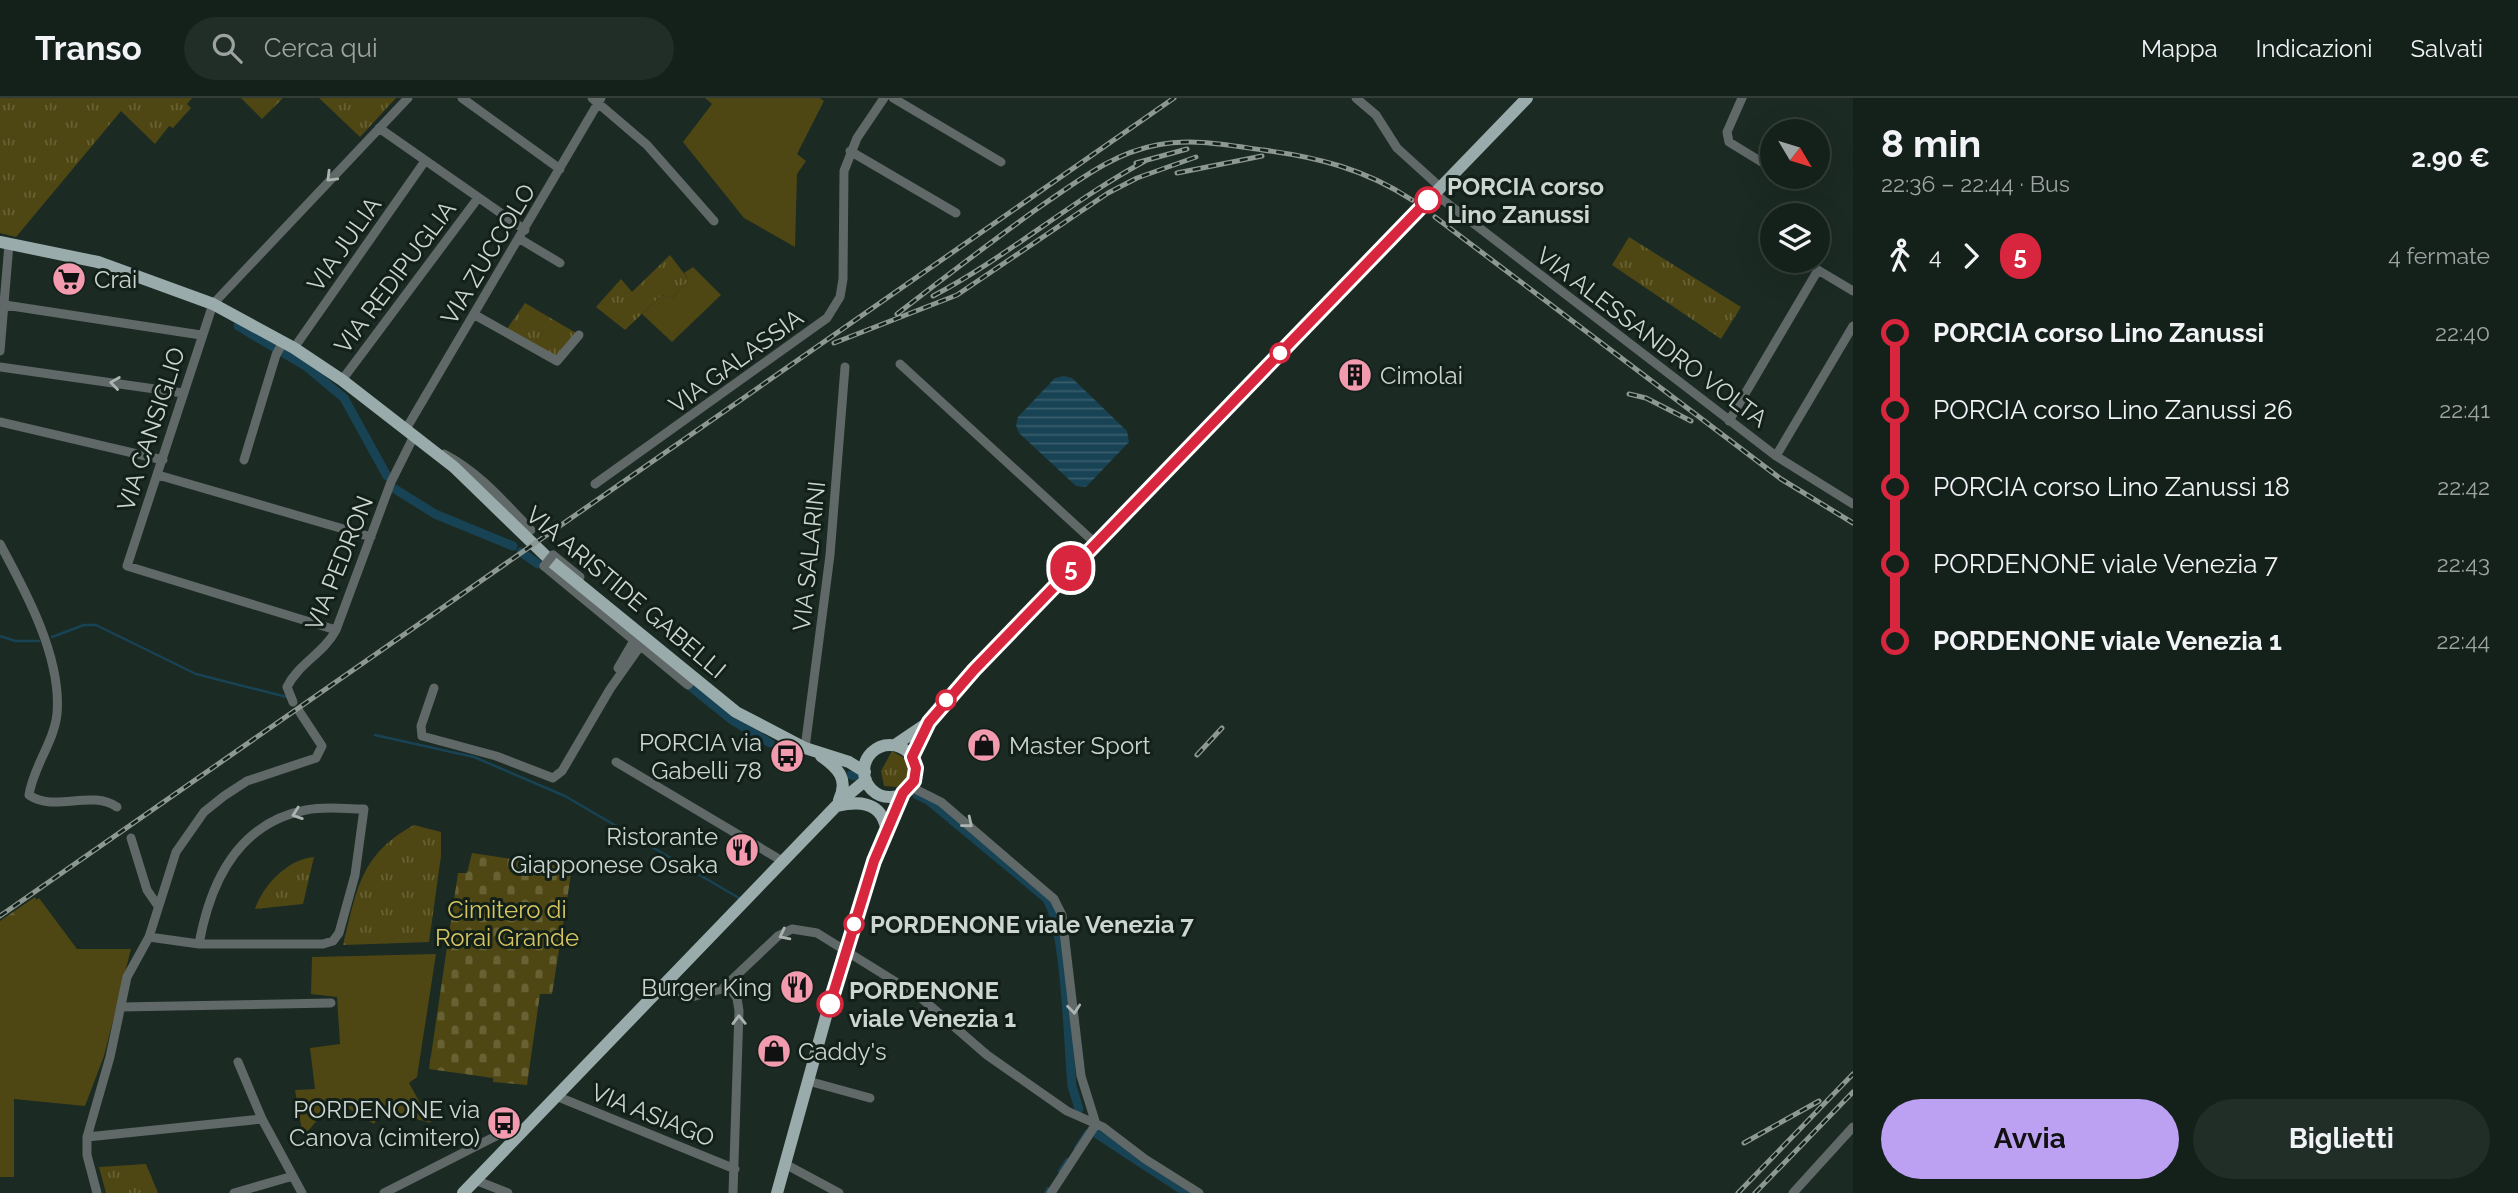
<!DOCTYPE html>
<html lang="it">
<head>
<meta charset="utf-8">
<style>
	body { margin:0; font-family:Raleway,sans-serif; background:#212d27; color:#f1f3f6; height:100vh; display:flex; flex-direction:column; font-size:26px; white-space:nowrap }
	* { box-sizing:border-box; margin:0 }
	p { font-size:23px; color:#9da3a2 }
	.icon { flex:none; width:38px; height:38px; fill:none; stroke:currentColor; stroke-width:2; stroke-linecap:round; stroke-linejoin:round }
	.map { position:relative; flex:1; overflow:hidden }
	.drawer { display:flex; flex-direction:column; background:#14201a; width:665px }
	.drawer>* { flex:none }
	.badge { padding:0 14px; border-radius:23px; font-size:24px; line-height:46px }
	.needle { width:46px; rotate:128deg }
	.tools { position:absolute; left:1760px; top:21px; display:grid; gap:14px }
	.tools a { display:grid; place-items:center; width:70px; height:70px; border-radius:50%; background:#14201a; box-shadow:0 7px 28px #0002,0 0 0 2px #333e39; font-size:35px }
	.map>.badge { position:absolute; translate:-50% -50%; box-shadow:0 0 0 4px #fff }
	.legs { display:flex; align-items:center; gap:10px; height:77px; padding:0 28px; font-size:23px }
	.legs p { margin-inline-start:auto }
	.summary { display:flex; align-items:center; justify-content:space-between; height:119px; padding:0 28px }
	h1 { font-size:38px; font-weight:700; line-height:52px }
	.primary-button { display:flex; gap:14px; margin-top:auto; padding:14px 28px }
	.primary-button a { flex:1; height:80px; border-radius:42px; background:#bca0f2; color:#111; font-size:28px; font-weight:700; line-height:80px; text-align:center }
	.primary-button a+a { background:#212d27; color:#f1f3f6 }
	ul { padding:0 28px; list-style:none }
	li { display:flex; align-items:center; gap:24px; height:77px; font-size:26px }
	li i { display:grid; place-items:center; width:10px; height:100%; margin:0 9px; background:currentColor }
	li i::after { content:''; width:18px; height:18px; margin:-9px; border:5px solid; border-radius:50%; background:#14201a }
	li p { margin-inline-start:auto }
	li:first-child i { background:linear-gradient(#0000 50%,currentColor 0) }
	li:last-child i { background:linear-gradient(currentColor 50%,#0000 0) }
	header { display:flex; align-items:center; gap:42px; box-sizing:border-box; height:98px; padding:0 35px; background:#14201a; border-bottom:2px solid #333e39 }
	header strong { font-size:33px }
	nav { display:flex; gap:38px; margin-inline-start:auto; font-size:24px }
	.search { width:490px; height:63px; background:#212d27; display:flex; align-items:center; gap:18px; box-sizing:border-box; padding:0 24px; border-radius:38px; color:#9da3a2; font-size:26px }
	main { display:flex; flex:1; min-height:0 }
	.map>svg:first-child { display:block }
	.grass { fill:url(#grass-tufts) }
	.forest { fill:url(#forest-firs) }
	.cemetery { fill:url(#cemetery-stones) }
	.garden { fill:#4f4713 }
	.water { fill:url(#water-rules) }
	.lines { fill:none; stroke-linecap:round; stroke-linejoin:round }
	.stream { stroke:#184354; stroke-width:2.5 }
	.canal { stroke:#184354; stroke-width:9 }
	.minor { stroke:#606868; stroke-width:9 }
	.major { stroke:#99abab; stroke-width:12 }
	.rail-casing { stroke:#8d9892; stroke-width:5 }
	.rail { stroke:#122019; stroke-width:2.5; stroke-dasharray:8; stroke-linecap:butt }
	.minor-bridge { stroke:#606868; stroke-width:9 }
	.oneway { stroke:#acb4b1 }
	.line-1-casing { stroke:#fff; stroke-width:16 }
	.line-1 { stroke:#d7263d; stroke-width:10 }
	.stop-1-dot { fill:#fff; stroke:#d7263d; stroke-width:3.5 }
	.labels { text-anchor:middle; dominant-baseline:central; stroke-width:6; stroke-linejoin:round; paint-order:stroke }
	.stop-label { font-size:24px; font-weight:bold; fill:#ccd5d0; stroke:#122019; text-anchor:start }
	.street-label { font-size:24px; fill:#ccd5d0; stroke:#122019 }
	.poi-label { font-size:24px; fill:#ccd5d0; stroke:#122019; text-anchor:start }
	.park-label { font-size:24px; fill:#d6c561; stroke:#122019 }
</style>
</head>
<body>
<header>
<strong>Transo</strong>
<div class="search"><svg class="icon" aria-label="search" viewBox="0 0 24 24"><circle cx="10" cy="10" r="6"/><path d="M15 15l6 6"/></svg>Cerca qui</div>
<nav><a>Mappa</a><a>Indicazioni</a><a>Salvati</a></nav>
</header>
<main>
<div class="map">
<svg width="1853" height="1095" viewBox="0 0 1853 1095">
	<defs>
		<pattern id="grass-tufts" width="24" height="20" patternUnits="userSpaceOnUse" patternTransform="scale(1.75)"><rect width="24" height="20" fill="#4f4713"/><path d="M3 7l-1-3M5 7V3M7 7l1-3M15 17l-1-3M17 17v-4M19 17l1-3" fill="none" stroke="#676134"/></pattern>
		<pattern id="forest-firs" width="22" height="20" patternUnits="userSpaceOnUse" patternTransform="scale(1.75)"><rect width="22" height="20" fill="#4f4713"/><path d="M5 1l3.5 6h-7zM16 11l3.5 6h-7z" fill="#676134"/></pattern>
		<pattern id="cemetery-stones" width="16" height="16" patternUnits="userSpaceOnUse" patternTransform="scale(1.75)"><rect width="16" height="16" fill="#4f4713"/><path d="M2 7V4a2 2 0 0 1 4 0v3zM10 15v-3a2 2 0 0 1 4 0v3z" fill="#676134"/></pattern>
		<pattern id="water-rules" width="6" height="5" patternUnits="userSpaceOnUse" patternTransform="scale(1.75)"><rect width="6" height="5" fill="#184354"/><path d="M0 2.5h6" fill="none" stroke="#385d6c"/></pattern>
	</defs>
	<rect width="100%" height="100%" fill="#1b2a23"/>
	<!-- grass -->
	<path class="grass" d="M0 0H192L187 6 191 10 173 30 169 28 155 46 121 13 16 139 0 135Z
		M319 0H396L360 39Z
		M1629 139 1741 209 1721 241 1612 167Z
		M670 157 689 182 672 200 662 197 625 232 596 209 621 181 632 194Z
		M525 205 576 235 556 259 507 231Z
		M892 653 906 661 909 674 905 684 897 689 884 688 881 673Z
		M414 727 441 734V758L429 844 343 847C357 793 359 757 414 727Z
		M314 759 303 806 255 811C263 787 288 761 314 759Z
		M146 1066 158 1095H106L99 1069Z"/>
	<!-- forest -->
	<path class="forest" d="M241 0H283L262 21Z
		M35 799 39 806 0 832V823Z"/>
	<!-- cemetery -->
	<path class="cemetery" d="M472 755 572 770 552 896H540L527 987 493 984V980L429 971 458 775H467Z"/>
	<!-- garden -->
	<path class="garden" d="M705 0H820L824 3 797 56 806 63 797 76 795 149 744 120 683 44 712 6Z
		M693 169 721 197 672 244 642 216 662 197 672 200 689 182 684 175Z
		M39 800 77 851H131L104 958 85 1008 14 1001V1079H0V829Z
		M436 856 417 979 409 985 431 1025 382 1012 374 1026 334 1002 303 1039 295 992 315 991 310 950 340 946 337 899 311 896 312 859Z"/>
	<!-- water -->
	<path class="water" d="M1064 278 1072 280 1127 333 1129 344 1086 389 1076 388 1019 335 1016 327 1018 319 1055 280Z"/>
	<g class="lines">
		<!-- stream -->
		<path class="stream" d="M0 538 15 543H39
			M52 539 84 527H96L196 576 287 599
			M375 637 474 659 565 698 739 800
			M1075 1050 1086 1033
			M1059 1073 1067 1061
			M1045 1095 1048 1090"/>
		<!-- canal -->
		<path class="canal" d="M238 228 307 269 344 300 387 378
			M395 391 435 416 513 448
			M521 454 538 466
			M691 589 732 622 770 645
			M851 677 856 678
			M917 697 928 702 1046 800C1066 828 1068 948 1072 988L1079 1011
			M1097 1036 1187 1095"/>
		<!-- minor -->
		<path class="minor" d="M462 0 560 71
			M592 0 647 47 714 123
			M893 0 1001 64
			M1356 0 1376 17 1397 50 1440 89
			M1742 0 1727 34 1729 44 1773 71
			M379 30 525 132
			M850 53 956 115
			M1434 95 1776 358 1853 406
			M520 141 560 165
			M5 207 201 237
			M475 217 557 263 579 237
			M294 250 425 63
			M0 253 9 146
			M900 266 1095 445
			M0 269 183 295
			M342 282 478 100
			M1729 323 1818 172 1853 193
			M0 324 163 362
			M406 331 601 0
			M444 356C479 374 504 404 531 432
			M1776 358 1853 228
			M244 362 276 257 283 244
			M158 377 371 439
			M595 386 827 220 840 199 843 181 844 73 857 40 884 0
			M0 446C26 494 62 560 57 616 54 644 33 669 29 697 55 715 91 691 117 709
			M553 457 580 479
			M544 468 688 587 693 580
			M336 532 127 468 213 206 408 0
			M618 570 636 539
			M434 590 421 628 422 638 496 658 553 680 562 673 610 591 641 547
			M293 604 287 589C298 566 324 555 336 532L391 384 414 338
			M805 650 830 457 845 269
			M616 664 784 764
			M911 689 941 704 1054 801 1062 817 1081 978 1096 1026
			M131 740 147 792 158 808
			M149 839 199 846H323L333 843 339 835 355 777 364 711C345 711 325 708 306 712 238 725 210 785 199 846
			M668 885 688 900 722 891 778 838 792 831 817 835 920 899 987 957 1067 1013 1103 1029 1145 1061 1199 1095
			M722 891 731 892 737 900 739 913 733 1095
			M121 909 331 905
			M238 964 262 1021 302 1095
			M808 983 870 1000
			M556 998 735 1071
			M87 1039 262 1021
			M785 1066 839 1095
			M475 1082 508 1095
			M97 1095 87 1057V1039L110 959 127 879 149 839 176 754 204 714 224 698 247 683 316 660 322 648 299 613
			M234 1095 293 1078
			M384 1095 500 1036 525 1030
			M1051 1095 1096 1026
			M1793 1095 1853 1029"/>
		<!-- major -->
		<path class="major" d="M0 144 98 164 213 206 294 250 342 282 454 369 552 464 736 614 805 650 849 664 865 674
			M895 647 929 624
			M864 673a26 26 0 1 1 52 0a26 26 0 1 1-52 0Z
			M821 658C838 670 849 681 839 702
			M912 659 929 624 974 572 1527 0
			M837 708C857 703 879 703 885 726
			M463 1095 842 702 866 682
			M777 1095 843 857 874 763 903 695"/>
		<!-- rail casing -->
		<g class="rail-casing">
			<path id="rail" d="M1136 65 1187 51
				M1177 75 1262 58
				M1435 119 1781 381 1853 425
				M933 198C1007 159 1071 103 1145 63
				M897 216C945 179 992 143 1041 108 1078 83 1113 55 1157 47 1193 40 1227 47 1263 52 1317 59 1365 71 1412 102
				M834 245 957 197 1108 95 1137 80 1196 59
				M1629 296 1646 300 1691 323
				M1197 657 1222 630
				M0 818 1174 0
				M1744 1045 1819 1003
				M1738 1095 1853 976
				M1755 1095 1853 994"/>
		</g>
		<!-- rail -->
		<use href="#rail" class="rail"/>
		<!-- minor-bridge -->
		<path class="minor-bridge" d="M544 468 553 457"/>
	</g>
	<!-- one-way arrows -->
	<defs><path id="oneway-chevron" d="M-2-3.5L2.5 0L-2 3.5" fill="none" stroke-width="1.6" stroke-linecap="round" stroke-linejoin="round" transform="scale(1.75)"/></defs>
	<g class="oneway">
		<use href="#oneway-chevron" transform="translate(331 79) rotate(135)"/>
		<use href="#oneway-chevron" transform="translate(115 285) rotate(-172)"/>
		<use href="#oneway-chevron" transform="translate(297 716) rotate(161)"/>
		<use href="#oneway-chevron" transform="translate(968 725) rotate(39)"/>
		<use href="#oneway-chevron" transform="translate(784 837) rotate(153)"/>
		<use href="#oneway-chevron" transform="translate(1074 911) rotate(84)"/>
		<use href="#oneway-chevron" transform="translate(739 922) rotate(-91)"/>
	</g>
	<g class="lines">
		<!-- line-1 casing -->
		<g class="line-1-casing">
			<path id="line-1" d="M830 906 874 763 903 695 914 683 916 670 912 659 929 624 974 572 1428 102"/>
		</g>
		<!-- line-1 -->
		<use href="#line-1" class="line-1"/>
	</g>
	<!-- icons -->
	<defs>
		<g id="supermarket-disc" transform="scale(1.75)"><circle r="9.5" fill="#f29aae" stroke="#122019"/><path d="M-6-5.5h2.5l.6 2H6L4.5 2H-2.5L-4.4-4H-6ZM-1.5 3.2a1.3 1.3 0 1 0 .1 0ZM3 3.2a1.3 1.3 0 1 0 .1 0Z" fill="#111"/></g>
		<g id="building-disc" transform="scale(1.75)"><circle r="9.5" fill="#f29aae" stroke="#122019"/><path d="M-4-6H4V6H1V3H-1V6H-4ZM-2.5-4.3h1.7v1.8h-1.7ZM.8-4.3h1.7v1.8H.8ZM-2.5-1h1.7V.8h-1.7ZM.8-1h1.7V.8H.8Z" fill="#111"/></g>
		<g id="shop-disc" transform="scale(1.75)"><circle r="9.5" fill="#f29aae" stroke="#122019"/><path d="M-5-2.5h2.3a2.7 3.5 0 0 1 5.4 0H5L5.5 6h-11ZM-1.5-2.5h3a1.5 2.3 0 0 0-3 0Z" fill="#111"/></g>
		<g id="bus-disc" transform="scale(1.75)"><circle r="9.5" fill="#f29aae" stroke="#122019"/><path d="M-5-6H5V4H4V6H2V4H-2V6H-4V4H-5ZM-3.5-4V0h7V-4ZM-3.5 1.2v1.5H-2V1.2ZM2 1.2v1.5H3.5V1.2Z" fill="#111"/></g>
		<g id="restaurant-disc" transform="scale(1.75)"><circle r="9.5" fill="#f29aae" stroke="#122019"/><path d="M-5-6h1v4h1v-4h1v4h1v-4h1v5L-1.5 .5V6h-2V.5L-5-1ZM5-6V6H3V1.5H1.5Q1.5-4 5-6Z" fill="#111"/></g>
	</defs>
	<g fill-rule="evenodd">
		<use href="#supermarket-disc" x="69" y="181"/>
		<use href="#building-disc" x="1355" y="277"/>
		<use href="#shop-disc" x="984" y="647"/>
		<use href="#bus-disc" x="787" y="658"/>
		<use href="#restaurant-disc" x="742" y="752"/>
		<use href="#restaurant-disc" x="797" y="889"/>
		<use href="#shop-disc" x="774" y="953"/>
		<use href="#bus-disc" x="504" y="1025"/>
	</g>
	<!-- markers -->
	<g class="stop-1-dot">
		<circle cx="1428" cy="102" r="12"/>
		<circle cx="1280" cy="255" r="9"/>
		<circle cx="946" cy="602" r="9"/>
		<circle cx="854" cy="826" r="9"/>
		<circle cx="830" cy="906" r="12"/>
	</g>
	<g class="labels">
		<!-- stop labels -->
		<g class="stop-label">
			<text x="1447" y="88">PORCIA corso<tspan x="1447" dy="28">Lino Zanussi</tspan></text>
			<text x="870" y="826">PORDENONE viale Venezia 7</text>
			<text x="849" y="892">PORDENONE<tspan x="849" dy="28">viale Venezia 1</tspan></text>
		</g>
		<!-- street labels -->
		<g class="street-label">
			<text transform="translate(344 146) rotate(-55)">VIA JULIA</text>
			<text transform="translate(488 156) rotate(-59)">VIA ZUCCOLO</text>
			<text transform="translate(395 179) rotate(-53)">VIA REDIPUGLIA</text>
			<text transform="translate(1652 239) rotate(37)">VIA ALESSANDRO VOLTA</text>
			<text transform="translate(736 263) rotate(-36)">VIA GALASSIA</text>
			<text transform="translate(151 331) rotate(-72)">VIA CANSIGLIO</text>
			<text transform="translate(809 458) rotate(-84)">VIA SALARINI</text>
			<text transform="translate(339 465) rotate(-68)">VIA PEDRON</text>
			<text transform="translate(626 494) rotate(40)">VIA ARISTIDE GABELLI</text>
			<text transform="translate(653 1017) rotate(22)">VIA ASIAGO</text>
		</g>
		<!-- poi labels -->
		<g class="poi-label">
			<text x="94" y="181">Crai</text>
			<text x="1380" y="277">Cimolai</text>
			<text x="762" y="644" text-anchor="end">PORCIA via<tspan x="762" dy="28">Gabelli 78</tspan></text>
			<text x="1009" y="647">Master Sport</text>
			<text x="718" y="738" text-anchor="end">Ristorante<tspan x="718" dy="28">Giapponese Osaka</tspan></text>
			<text x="772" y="889" text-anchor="end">Burger King</text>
			<text x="798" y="953">Caddy's</text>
			<text x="480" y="1011" text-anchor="end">PORDENONE via<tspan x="480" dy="28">Canova (cimitero)</tspan></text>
		</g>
		<!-- park labels -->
		<g class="park-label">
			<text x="507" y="811">Cimitero di<tspan x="507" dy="28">Rorai Grande</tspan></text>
		</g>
	</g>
</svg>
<div class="tools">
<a><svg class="needle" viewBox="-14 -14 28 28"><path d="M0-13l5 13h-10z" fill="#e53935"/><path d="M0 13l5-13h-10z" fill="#9da3a2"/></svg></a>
<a><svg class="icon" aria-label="layers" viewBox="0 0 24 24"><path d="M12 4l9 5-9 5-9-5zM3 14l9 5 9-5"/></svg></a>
</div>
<b class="badge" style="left:1071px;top:470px;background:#d7263d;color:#fff">5</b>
</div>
<section class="drawer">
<div class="summary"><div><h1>8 min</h1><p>22:36 – 22:44 · Bus</p></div><b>2.90 €</b></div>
<div class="legs"><svg class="icon" aria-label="walk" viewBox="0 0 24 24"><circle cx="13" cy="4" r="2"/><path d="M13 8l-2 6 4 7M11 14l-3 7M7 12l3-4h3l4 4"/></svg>4<svg class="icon" aria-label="forward" viewBox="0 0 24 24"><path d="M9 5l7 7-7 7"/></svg><b class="badge" style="background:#d7263d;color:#fff">5</b><p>4 fermate</p></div>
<ul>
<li><i style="color:#d7263d"></i><b>PORCIA corso Lino Zanussi</b><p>22:40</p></li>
<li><i style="color:#d7263d"></i><span>PORCIA corso Lino Zanussi 26</span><p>22:41</p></li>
<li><i style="color:#d7263d"></i><span>PORCIA corso Lino Zanussi 18</span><p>22:42</p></li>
<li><i style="color:#d7263d"></i><span>PORDENONE viale Venezia 7</span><p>22:43</p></li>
<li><i style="color:#d7263d"></i><b>PORDENONE viale Venezia 1</b><p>22:44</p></li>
</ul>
<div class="primary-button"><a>Avvia</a><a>Biglietti</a></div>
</section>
</main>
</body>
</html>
